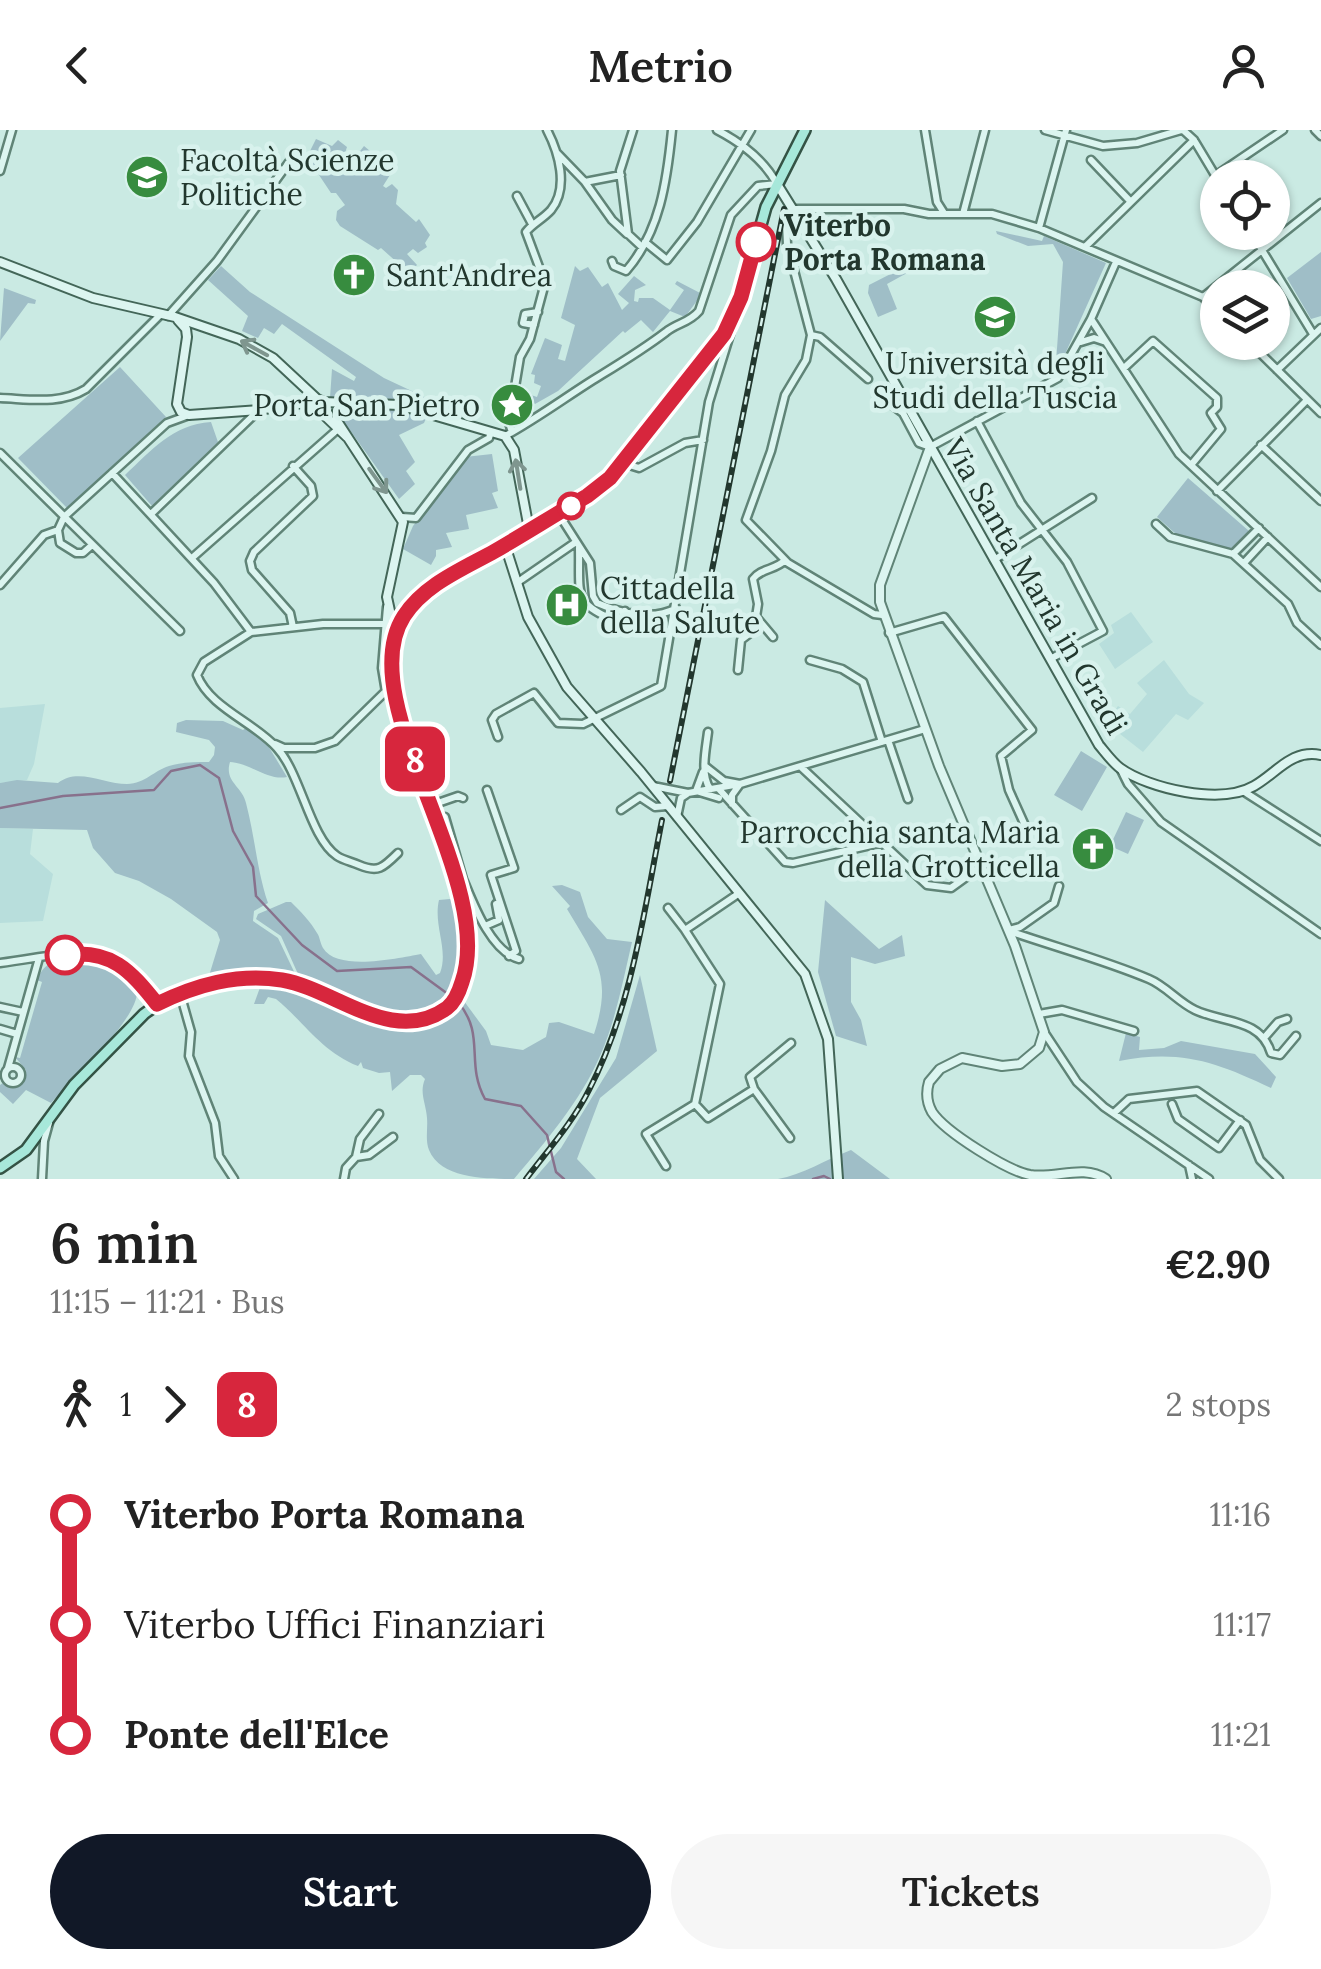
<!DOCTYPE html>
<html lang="en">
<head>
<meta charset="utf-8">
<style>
	body { margin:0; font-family:Lora,serif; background:#f6f6f6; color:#222; height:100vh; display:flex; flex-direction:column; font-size:38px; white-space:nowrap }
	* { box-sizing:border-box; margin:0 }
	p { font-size:32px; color:#767676 }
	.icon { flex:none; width:55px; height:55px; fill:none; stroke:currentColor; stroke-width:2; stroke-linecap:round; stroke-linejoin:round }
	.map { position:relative; height:1049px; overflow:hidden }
	.sheet { display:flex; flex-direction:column; background:#fff; flex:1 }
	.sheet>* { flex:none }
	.badge { padding:0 20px; border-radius:15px; font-size:35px; line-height:65px }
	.tools { position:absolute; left:1200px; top:30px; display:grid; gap:20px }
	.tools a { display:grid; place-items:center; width:90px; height:90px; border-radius:50%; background:#fff; box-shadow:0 2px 8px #0004; font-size:50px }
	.map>.badge { position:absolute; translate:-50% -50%; box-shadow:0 0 0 5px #fff }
	.legs { display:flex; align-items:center; gap:15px; height:110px; padding:0 50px; font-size:32px }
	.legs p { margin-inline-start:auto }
	.headline { display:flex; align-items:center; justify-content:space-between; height:170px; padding:0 50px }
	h1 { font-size:55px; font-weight:600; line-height:75px }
	.button { display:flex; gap:20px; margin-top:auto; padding:20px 50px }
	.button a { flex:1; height:115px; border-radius:60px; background:#111827; color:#fff; font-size:40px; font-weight:600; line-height:115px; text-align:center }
	.button a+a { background:#f6f6f6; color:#222 }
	ul { padding:0 50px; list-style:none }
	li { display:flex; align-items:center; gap:35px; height:110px; font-size:38px }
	li i { display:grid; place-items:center; width:15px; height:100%; margin:0 12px; background:currentColor }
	li i::after { content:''; width:25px; height:25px; margin:-12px; border:8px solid; border-radius:50%; background:#fff }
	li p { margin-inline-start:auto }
	li:first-child i { background:linear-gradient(#0000 50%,currentColor 0) }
	li:last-child i { background:linear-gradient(currentColor 50%,#0000 0) }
	header { display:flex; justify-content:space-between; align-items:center; height:130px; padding:0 50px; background:#fff; font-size:45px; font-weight:600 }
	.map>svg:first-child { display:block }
	.farmland { fill:#b8dedc }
	.green { fill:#9fbec7 }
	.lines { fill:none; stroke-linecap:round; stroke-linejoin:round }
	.stream { stroke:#88718c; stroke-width:2.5 }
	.minor-casing { stroke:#608477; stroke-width:11 }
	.tertiary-casing { stroke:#608477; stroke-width:12 }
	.secondary-casing { stroke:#436658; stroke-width:12 }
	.primary-casing { stroke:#345345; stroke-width:14 }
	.minor { stroke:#dcf5f0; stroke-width:6 }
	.tertiary { stroke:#dcf5f0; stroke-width:8 }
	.secondary { stroke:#dcf5f0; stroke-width:8 }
	.primary { stroke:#a7e8da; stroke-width:9 }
	.rail-casing { stroke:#22372e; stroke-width:6 }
	.rail { stroke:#d8f2ed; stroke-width:2.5; stroke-dasharray:8; stroke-linecap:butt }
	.oneway { stroke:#7f968f }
	.line-1-casing { stroke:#fff; stroke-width:22 }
	.line-1 { stroke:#d7263d; stroke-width:15 }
	.stop-1-dot { fill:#fff; stroke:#d7263d; stroke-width:5 }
	.labels { text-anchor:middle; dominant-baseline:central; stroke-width:9; stroke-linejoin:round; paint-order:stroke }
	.poi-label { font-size:30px; fill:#22372e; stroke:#d8f2ed; text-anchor:start }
	.stop-label { font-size:30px; font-weight:bold; fill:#22372e; stroke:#d8f2ed; text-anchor:start }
	.street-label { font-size:30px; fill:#22372e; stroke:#d8f2ed }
</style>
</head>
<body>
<header><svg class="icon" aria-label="back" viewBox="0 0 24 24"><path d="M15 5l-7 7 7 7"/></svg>Metrio<svg class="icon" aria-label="person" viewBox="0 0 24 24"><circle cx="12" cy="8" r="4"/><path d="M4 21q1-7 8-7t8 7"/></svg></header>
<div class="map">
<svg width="1321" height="1049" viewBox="0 0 1321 1049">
	<rect width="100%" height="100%" fill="#caeae3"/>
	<!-- farmland -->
	<path class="farmland" d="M1131 482 1153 512 1115 539 1099 514 1114 503 1111 495Z
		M1164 530 1189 564 1204 573 1188 590 1176 584 1143 622 1106 593 1118 576 1130 584 1147 564 1137 553Z
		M45 574 34 634 27 650 0 653V578Z
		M0 698 33 699 30 724 53 744 43 791 0 793Z"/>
	<!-- green -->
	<path class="green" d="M316 9 332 16 338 10 347 17 345 23 349 26 352 22 357 25 364 16 370 21 362 32 369 38 376 31 383 37 389 31 395 37 383 56 386 58 392 54 398 60 396 74 416 92 419 89 430 105 425 113 427 117 418 123 413 119 407 124 417 135 409 143 381 118 378 120 340 96 336 90 337 81 345 75 336 63H331L307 27Z
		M996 101 1042 111 1044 106 1106 133 1061 233 1045 249 1044 246 1056 233 1063 132 1053 114 1028 116 997 104Z
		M1321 122V186L1311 189 1287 148Z
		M916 131 918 137 887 154 897 179 878 187 868 163 869 155Z
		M221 136 250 162 384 248 463 285 460 289 421 273 417 276 384 268H330L332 239 354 251 356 247 282 194 274 204 264 198 258 208 242 201 248 186 208 150Z
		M575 136 580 141 588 137 602 157 608 153 622 180 629 173 618 164 634 146 646 155 635 160 634 171 638 172 639 168H653L670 180 684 160 675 154 677 151 702 164 685 187 670 181 653 202 641 190 625 203 623 201 558 261 535 274 529 269 531 265 537 267 541 256 534 253 535 245 531 244 545 208 562 215 558 229 565 231 575 195 561 188Z
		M4 158 36 170 35 174 28 173 0 211Z
		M120 237 166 287 67 378 18 328Z
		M346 276 399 278 427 286 424 293 399 305 415 332 406 341 415 354 399 369 342 289 341 279Z
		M211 292 218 312 152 376 125 345C152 320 172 295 211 292Z
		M492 324 498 361 492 363 498 378 466 385 469 399 446 403 452 417 436 420V426L431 435 403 419 413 396 465 327Z
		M1188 348 1249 401 1233 420 1177 405 1157 387Z
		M186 590 223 591 243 600 247 597 267 614 287 647C268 651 250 633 230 632 224 652 242 656 246 673 255 707 257 741 268 773L254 781 253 791 278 808 299 852 244 846 208 849 220 810 217 802 171 769 139 751 115 743 93 718 87 700 0 698V653L17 650 58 653C77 637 105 654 127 654 146 653 153 641 169 636 182 632 196 632 209 632L214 625 215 617 209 610 176 602 177 593Z
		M1081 621 1107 637 1082 681 1054 665Z
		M1126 682 1144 690 1128 724 1110 716Z
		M562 755 580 762 588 787 607 809 632 812C623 850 616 890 600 926 580 972 546 1011 514 1049 486 1049 441 1049 429 1020 425 1010 428 998 427 988 426 973 419 963 425 949L421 945H410L392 961 390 942 379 943 363 938 361 932 358 936C322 922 304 892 276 869L268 867 264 874H254L262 852 301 859 373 890 401 895 413 894 455 875 461 867 486 901 491 915 523 920 546 907 549 893 559 892 594 904C613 846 596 828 567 779L570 776 552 756Z
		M450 769 456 772C466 813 472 869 421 884 408 888 388 888 375 884 350 876 326 862 302 853L281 806 256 789 258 784 286 772H291C300 781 311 792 317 803 320 807 320 813 323 818 337 842 399 828 421 824L436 845 440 843C449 820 433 795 439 770Z
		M825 770 879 819 902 805 905 826 875 834 851 827V872L861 890 867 916 836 906 818 842Z
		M86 827C108 829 125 844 137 861 139 888 71 951 51 973L26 960 13 974 0 962V955L4 952 17 957 26 949V940L15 927 20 928 42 852 37 850C46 827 64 829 86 827Z
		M640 845 657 921 600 968 577 1029 596 1049H534L561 1018 616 928Z
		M1126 903 1140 907 1139 920 1164 918 1181 911 1255 924 1276 947 1271 958C1216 932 1181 919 1119 931Z
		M851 1020 890 1049H778C802 1045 827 1029 851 1020Z"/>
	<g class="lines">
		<!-- stream -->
		<path class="stream" d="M0 678 63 666 154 660 171 641 200 635 219 648 233 701 253 737 256 766 302 815 337 841 411 837 452 867
			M458 872C486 905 465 933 485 969L521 976 547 1005 556 1042 564 1049
			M813 1049 824 1046 830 1049"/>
		<!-- minor casing -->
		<g class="minor-casing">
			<path id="minor" d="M633 0 620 41 628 104 642 117
				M925 0 937 72 944 83
				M1045 0 1103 16 1137 13 1181 0
				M1183 0 1194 10 1218 50
				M1315 0 1321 6
				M557 23 585 52 612 90 627 104
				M1091 30 1130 71
				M0 41 12 0
				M1215 46 1283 0
				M585 52 621 45
				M517 66 532 94
				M963 84 985 0
				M1039 98 1066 0
				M1251 102 1313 204
				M645 112 667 130 697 92 751 0
				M1085 117 1194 10
				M612 131 614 136 626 141C660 102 667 51 672 0
				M1203 167 1321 73
				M168 186 217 131 295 24
				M1091 189 1179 324 1321 457
				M534 195 523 193 525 184 538 182
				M811 205 820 207 868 249
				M1081 212 1094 208 1106 212
				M1249 212 1321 283
				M1124 238 1153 211 1217 268V277L1211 283 1221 299 1191 335
				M1277 240 1321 198
				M0 268C29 269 60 275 86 259L160 185
				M884 269 903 283 919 313 930 317 1058 248 1091 189 1116 132
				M977 291 1021 373 1067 432 1103 501 1052 528
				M512 302 509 293 520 227 530 209 545 153 526 102C533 93 543 89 551 80 569 58 559 23 547 0
				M505 306C536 289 563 269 593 250 619 234 641 221 666 202 677 193 689 193 699 181L731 85 758 56 777 54C764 30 742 13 717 0
				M1261 315 1321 371
				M0 323 180 501
				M623 333 639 338 685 313 703 310
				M112 343 214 453 251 502
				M1217 361 1306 271
				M558 383 590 433 593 466 597 473C620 483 654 491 676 478
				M151 384 258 281
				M402 387 416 388 468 320 489 308 491 302
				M1156 394 1170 407 1233 424 1288 474 1297 493 1321 515
				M92 415 83 423H76L60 413 58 400 64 387 167 293 189 285
				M579 418C580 466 572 473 618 492L625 481
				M1233 424 1259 398
				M192 428 338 299
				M994 430 1092 368
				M1244 433 1268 407
				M518 452 576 412
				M0 455 44 405 58 400
				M882 485 874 484 788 433 746 390 771 321 785 265 806 230 811 205 787 114 786 93 793 79H904L929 84H992L1039 98 1203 167 1218 182
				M757 488 773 507
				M385 494H323L251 502 204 532 197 545C210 578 254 592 277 618 301 644 310 708 337 726 343 730 352 732 359 735 378 743 383 738 398 723
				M293 497 290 483 252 440 250 431 254 422 313 366 311 356 293 336
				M889 503 944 487 1032 600 1001 626 1009 660 1027 700
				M810 530 842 539 863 552 882 612
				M738 540 741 510 754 500 758 474 753 449C761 438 776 440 785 430
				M386 562 382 538 387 477
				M708 602C706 619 700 644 710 659
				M498 607 492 590 496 584 534 563 558 593 583 594 661 556 709 272 737 182
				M888 610 908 669
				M275 614 284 618H315L335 611 385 562H393
				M705 636 724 651 740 654 732 665V674
				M801 637 927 755 951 758 980 737
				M1120 638 1128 654 1161 692 1321 804
				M703 642 696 661 719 668
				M653 656 688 663 740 654 925 599
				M718 658 785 732 793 733 880 713
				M487 660 514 738 491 745 516 821 509 826
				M1243 661 1321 711
				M432 675 458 666 463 668
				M621 680 640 667 655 677 668 676
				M445 687 463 749
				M677 687 681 668 687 664
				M456 751 463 749C473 773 491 822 519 829
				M738 764 685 800 720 854 695 974 708 988 754 959
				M668 778 685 800
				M485 796 499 790 496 774
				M1009 800 1020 797 1054 773 1059 756
				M1009 801C1055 817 1104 830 1149 849 1166 856 1178 872 1195 880 1222 893 1261 888 1271 923L1280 925 1296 906
				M0 833C78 823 102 805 157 874
				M180 863 191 902 189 926 215 993 219 1026 234 1049
				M0 877 23 882
				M1039 884 1062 880 1134 901
				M0 899 17 904
				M1044 902 1077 952 1104 977 1209 1049
				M1264 908 1278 892 1287 889
				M5 945a8 8 0 1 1 16 0a8 8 0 1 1-16 0Z
				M8 938 39 828
				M1172 974 1178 989 1219 1018 1240 990
				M1114 983 1129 969 1197 961 1246 995 1260 1030 1279 1049
				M790 1008 754 959 750 947 791 913
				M356 1027 369 1025 393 1007
				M1189 1035 1192 1049
				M666 1036 646 1004 695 974
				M42 1049 44 1011 49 993
				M344 1049 346 1038 356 1027 360 1009 379 984"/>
		</g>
		<!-- tertiary casing -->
		<g class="tertiary-casing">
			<path id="tertiary" d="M930 317 880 455V472L939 636 1015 816 1044 902 1039 918 1020 934 1002 936 962 928 940 939 929 952C926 962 927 973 932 982 945 1002 1008 1041 1030 1045 1056 1049 1083 1034 1106 1049"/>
		</g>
		<!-- secondary casing -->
		<g class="secondary-casing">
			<path id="secondary" d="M777 54 836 149 1099 615C1105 622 1112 632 1120 638 1149 659 1221 675 1254 656 1277 643 1291 619 1321 625
				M0 132 93 168 175 187 239 209 273 228 317 269 324 272 399 275 505 306 514 320 529 399
				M178 190 186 199 187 207 177 274 181 282 189 285 258 280 302 273 321 282 347 307
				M346 273 337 280V291L403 392 387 467 395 504
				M505 415 528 487 567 557 641 642 805 844 828 909 838 1049"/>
		</g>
		<!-- primary casing -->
		<g class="primary-casing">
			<path id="primary" d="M0 1038 26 1020 74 955 144 884C181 855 234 843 280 850 331 858 378 906 431 886 440 882 450 878 455 869 492 809 431 677 410 615 398 580 384 542 395 504 400 487 414 474 426 462L596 360 623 333 724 204 741 167 766 77 805 0"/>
		</g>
		<!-- minor -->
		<use href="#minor" class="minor"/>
		<!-- tertiary -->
		<use href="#tertiary" class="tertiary"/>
		<!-- secondary -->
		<use href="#secondary" class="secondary"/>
		<!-- primary -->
		<use href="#primary" class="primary"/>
		<!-- rail casing -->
		<g class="rail-casing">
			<path id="rail" d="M670 651 784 79
				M526 1049C548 1020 573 992 589 960 632 877 644 781 662 690"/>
		</g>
		<!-- rail -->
		<use href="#rail" class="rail"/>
	</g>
	<!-- one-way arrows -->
	<defs><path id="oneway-shaft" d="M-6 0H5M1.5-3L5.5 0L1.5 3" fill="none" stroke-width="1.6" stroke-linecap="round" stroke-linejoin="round" transform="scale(2.5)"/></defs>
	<g class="oneway">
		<use href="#oneway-shaft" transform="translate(254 218) rotate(-151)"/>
		<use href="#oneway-shaft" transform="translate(518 344) rotate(-99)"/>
		<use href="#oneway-shaft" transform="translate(378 351) rotate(54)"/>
	</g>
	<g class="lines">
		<!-- line-1 casing -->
		<g class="line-1-casing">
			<path id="line-1" d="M65 825C111 819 130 840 157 874 196 855 237 843 282 850 335 859 393 917 447 878 455 872 459 862 462 852 498 751 349 571 404 486 425 454 463 439 495 421 526 403 556 384 587 366L610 348 724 204 741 167 756 112"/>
		</g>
		<!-- line-1 -->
		<use href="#line-1" class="line-1"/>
	</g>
	<!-- icons -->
	<defs>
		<g id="university-disc" transform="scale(2.25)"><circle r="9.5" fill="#378c3f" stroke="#d8f2ed"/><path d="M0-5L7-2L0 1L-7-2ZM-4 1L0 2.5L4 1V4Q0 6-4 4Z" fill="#fff"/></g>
		<g id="church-disc" transform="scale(2.25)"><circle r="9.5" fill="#378c3f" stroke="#d8f2ed"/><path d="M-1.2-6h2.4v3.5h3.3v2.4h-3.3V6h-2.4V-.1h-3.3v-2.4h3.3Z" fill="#fff"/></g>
		<g id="sight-disc" transform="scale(2.25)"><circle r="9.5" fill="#378c3f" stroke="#d8f2ed"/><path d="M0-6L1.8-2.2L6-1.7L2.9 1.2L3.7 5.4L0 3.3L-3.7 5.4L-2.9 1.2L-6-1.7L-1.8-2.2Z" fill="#fff"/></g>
		<g id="hospital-disc" transform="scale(2.25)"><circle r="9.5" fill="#378c3f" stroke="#d8f2ed"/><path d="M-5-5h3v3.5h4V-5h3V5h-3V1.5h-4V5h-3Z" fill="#fff"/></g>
	</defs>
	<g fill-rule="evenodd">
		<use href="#university-disc" x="147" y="47"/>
		<use href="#church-disc" x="354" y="145"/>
		<use href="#university-disc" x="995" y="187"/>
		<use href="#sight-disc" x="512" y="275"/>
		<use href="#hospital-disc" x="567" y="475"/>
		<use href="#church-disc" x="1093" y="719"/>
	</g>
	<!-- markers -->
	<g class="stop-1-dot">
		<circle cx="756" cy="112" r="18"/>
		<circle cx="571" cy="376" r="12"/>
		<circle cx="65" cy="825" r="18"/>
	</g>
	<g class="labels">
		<!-- poi labels -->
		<g class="poi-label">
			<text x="180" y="30">Facoltà Scienze<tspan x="180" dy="34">Politiche</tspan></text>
			<text x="386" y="145">Sant'Andrea</text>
			<text x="995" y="233" text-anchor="middle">Università degli<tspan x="995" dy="34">Studi della Tuscia</tspan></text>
			<text x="480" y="275" text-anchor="end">Porta San Pietro</text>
			<text x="600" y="458">Cittadella<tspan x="600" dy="34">della Salute</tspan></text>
			<text x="1060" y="702" text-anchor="end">Parrocchia santa Maria<tspan x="1060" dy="34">della Grotticella</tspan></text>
		</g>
		<!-- stop labels -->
		<g class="stop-label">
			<text x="784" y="95">Viterbo<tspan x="784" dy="34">Porta Romana</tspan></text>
		</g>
		<!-- street labels -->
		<g class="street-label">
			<text transform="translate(1036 456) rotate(60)">Via Santa Maria in Gradi</text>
		</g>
	</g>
</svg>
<div class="tools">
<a><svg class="icon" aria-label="locate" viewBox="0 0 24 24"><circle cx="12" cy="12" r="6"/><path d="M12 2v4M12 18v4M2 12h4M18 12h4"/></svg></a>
<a><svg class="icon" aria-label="layers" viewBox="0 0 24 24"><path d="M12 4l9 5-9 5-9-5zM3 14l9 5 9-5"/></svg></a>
</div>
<b class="badge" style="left:415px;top:629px;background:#d7263d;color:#fff">8</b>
</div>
<section class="sheet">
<div class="headline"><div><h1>6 min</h1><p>11:15 – 11:21 · Bus</p></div><b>€2.90</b></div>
<div class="legs"><svg class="icon" aria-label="walk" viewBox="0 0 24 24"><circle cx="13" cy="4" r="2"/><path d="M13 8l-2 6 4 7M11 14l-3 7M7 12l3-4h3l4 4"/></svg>1<svg class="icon" aria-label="forward" viewBox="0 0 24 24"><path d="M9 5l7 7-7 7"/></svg><b class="badge" style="background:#d7263d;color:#fff">8</b><p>2 stops</p></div>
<ul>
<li><i style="color:#d7263d"></i><b>Viterbo Porta Romana</b><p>11:16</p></li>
<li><i style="color:#d7263d"></i><span>Viterbo Uffici Finanziari</span><p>11:17</p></li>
<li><i style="color:#d7263d"></i><b>Ponte dell'Elce</b><p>11:21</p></li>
</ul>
<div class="button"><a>Start</a><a>Tickets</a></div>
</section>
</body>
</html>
